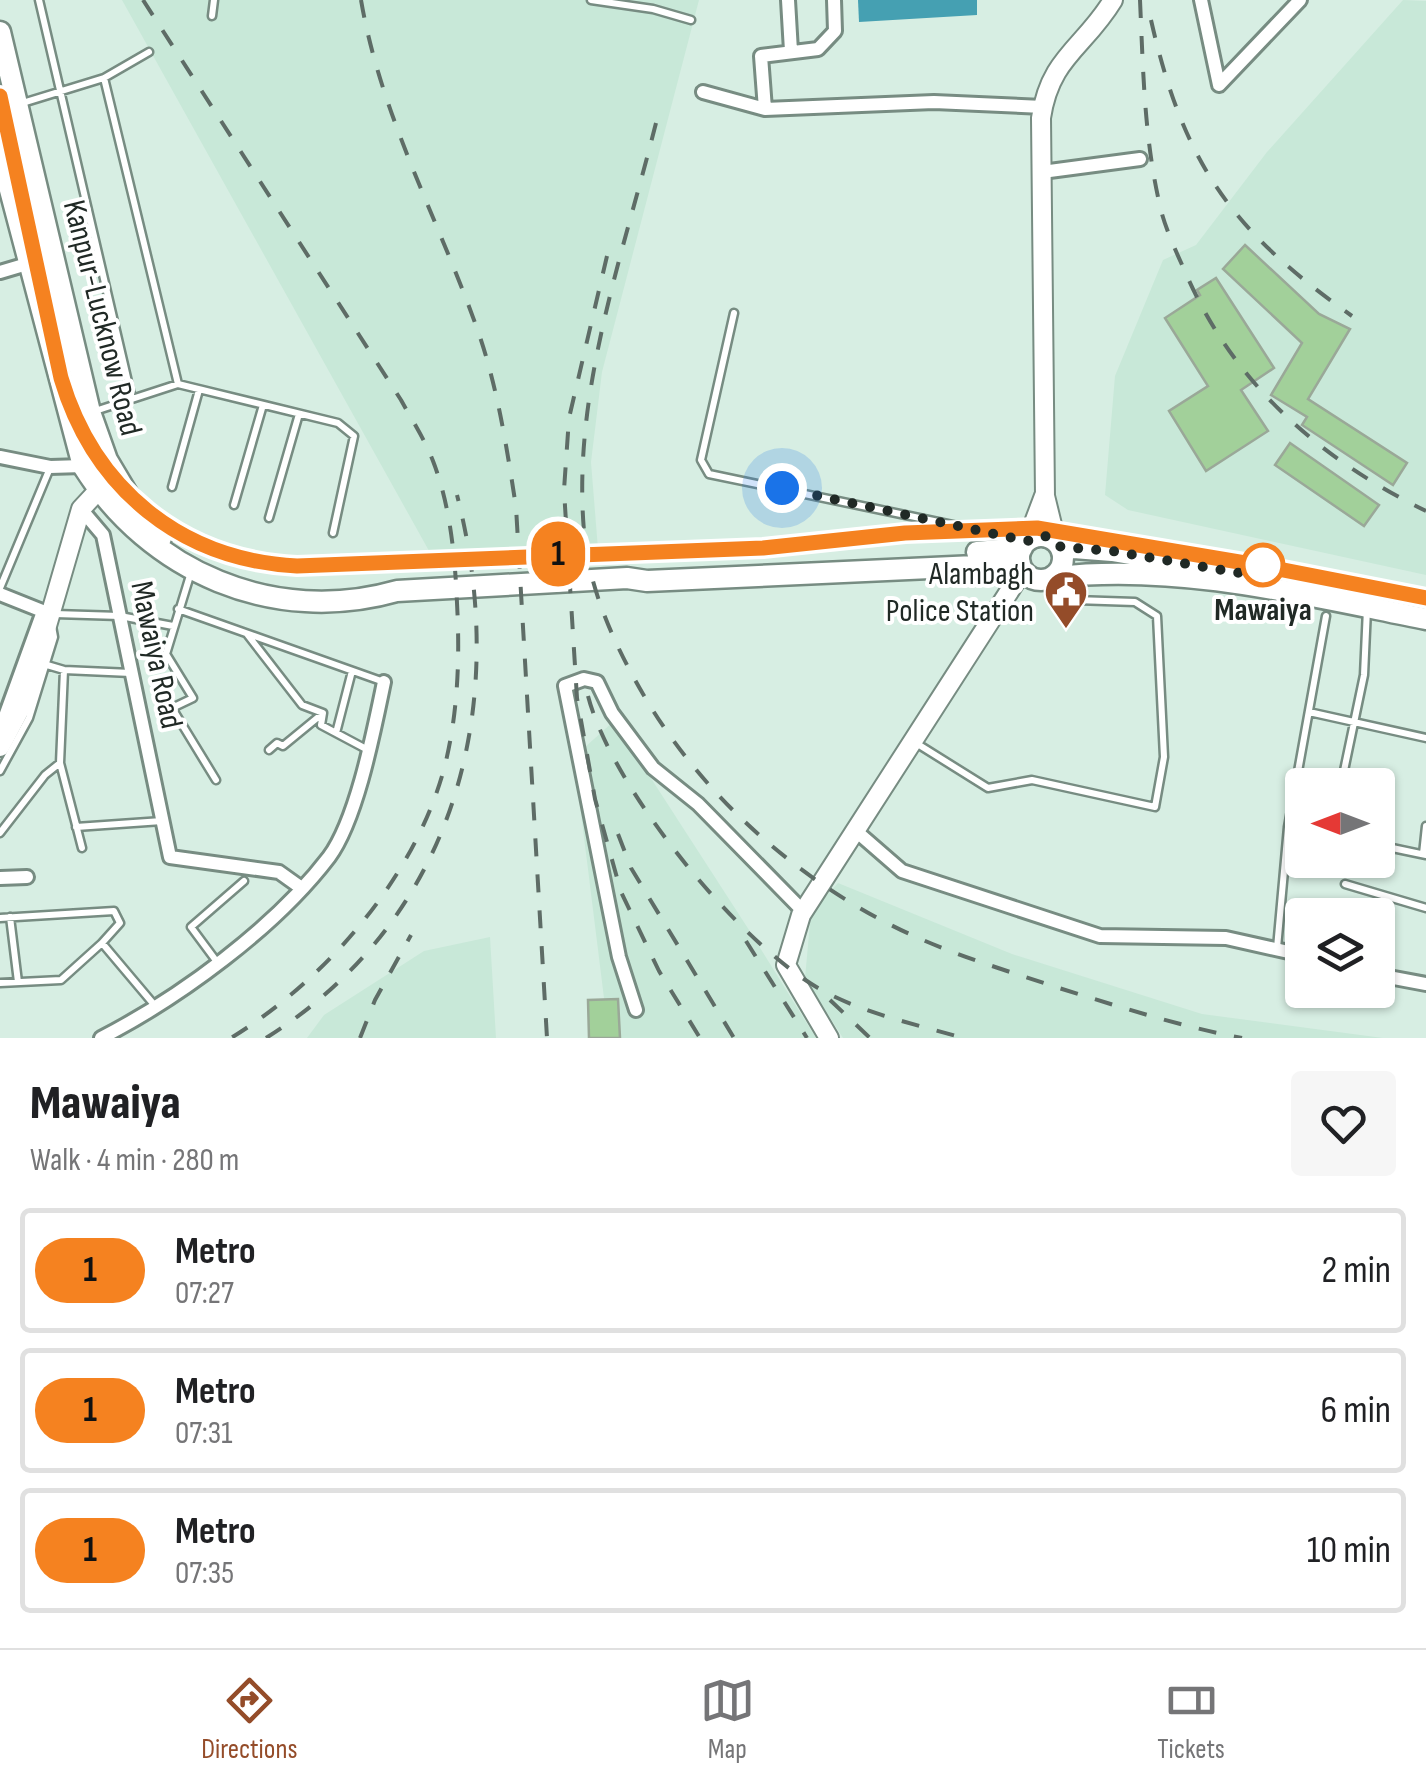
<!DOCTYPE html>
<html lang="en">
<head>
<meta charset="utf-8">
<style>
	body { margin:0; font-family:"Sofia Sans Condensed",sans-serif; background:#f6f6f6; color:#202124; height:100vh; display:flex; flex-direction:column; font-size:38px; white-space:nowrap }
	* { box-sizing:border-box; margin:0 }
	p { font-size:32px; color:#757577 }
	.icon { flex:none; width:55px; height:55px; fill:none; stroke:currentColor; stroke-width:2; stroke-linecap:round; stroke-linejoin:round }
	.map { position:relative; height:1038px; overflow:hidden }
	.side { display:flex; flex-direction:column; background:#fff; flex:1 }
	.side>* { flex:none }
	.badge { padding:0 20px; border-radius:32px; font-size:35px; line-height:65px }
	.needle { width:65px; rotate:270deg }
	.buttons { position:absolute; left:1285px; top:768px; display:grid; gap:20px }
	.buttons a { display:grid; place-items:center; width:110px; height:110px; border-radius:10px; background:#fff; box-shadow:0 2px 8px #0004; font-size:50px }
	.you { position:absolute; width:50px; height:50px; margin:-25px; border:8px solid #fff; border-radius:50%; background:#1a73e8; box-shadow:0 0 0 15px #1a73e833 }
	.map>.badge { position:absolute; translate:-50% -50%; box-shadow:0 0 0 5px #fff }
	.round { display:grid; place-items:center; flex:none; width:105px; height:105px; border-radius:10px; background:#f6f6f6 }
	.summary { display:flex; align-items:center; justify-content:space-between; height:170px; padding:0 30px }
	h1 { font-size:48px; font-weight:800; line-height:75px }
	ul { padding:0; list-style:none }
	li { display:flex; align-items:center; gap:30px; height:125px; margin:0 20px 15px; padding:0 10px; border:5px solid #e0e0e0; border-radius:10px }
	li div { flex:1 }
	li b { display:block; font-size:38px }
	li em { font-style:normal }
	li .badge { min-width:110px; font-weight:700; text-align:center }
	.tab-bar { display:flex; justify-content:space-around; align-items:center; height:140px; border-top:2px solid #e0e0e0; background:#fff; font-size:28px; color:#757577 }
	.tab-bar a { display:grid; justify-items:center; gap:5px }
	.tab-bar .selected { color:#944c29 }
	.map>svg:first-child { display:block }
	.built { fill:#c8e8d8 }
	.water { fill:#45a0b2 }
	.building { fill:#a2d09a; stroke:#9aa898; stroke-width:2.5 }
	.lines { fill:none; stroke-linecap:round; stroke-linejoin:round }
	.lane-casing { stroke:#778c82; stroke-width:11 }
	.street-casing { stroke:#778c82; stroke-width:18 }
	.secondary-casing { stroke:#778c82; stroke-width:22 }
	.primary-casing { stroke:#778c82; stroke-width:25 }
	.lane { stroke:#fff; stroke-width:6 }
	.street { stroke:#fff; stroke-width:12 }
	.secondary { stroke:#fff; stroke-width:18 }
	.primary { stroke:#fff; stroke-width:20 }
	.rail { stroke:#5e6c66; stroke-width:4; stroke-dasharray:18 18; stroke-linecap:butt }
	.line-casing { stroke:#fff; stroke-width:22 }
	.line { stroke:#f58220; stroke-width:15 }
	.walk { stroke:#202925; stroke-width:10; stroke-dasharray:0 18 }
	.stop-dot { fill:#fff; stroke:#f58220; stroke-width:5 }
	.labels { text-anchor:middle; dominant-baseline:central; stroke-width:8; stroke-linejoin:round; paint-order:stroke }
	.street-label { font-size:32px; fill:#202925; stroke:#fff }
	.poi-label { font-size:32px; fill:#202925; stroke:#fff; text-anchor:end }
	.stop-label { font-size:32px; font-weight:bold; fill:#202925; stroke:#fff }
</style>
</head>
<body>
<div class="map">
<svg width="1426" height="1038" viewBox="0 0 1426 1038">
	<rect width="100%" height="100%" fill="#d7eee3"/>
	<!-- built -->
	<path class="built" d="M122 0H699L602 372 591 462 598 549 433 558Z
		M1403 0 1426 1V575L1128 510 1105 495 1115 376 1163 260 1196 245 1267 152Z
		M614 721 749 930 816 1038H609L574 757Z
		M838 883 1012 954 1202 1014 1383 1038H843L805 978 811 912Z
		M490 937 496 1038H307L324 1015 424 951Z"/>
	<!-- water -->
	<path class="water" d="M858 0H977V15L859 22Z"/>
	<!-- building -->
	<path class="building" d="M1245 245 1319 314 1350 329 1308 399 1407 463 1393 485 1302 425 1307 417 1271 395 1302 343 1223 269Z
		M1216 278 1274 368 1241 390 1268 431 1206 471 1169 411 1208 386 1165 318 1200 295 1197 290Z
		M1290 443 1379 505 1364 526 1275 465Z
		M618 999 620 1038H589L588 1000Z"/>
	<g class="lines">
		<!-- lane casing -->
		<g class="lane-casing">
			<path id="lane" d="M39 0 132 399
				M591 0 653 9 691 20
				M212 16 214 0
				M104 78 178 384
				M0 110 104 78 149 52
				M734 313 701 460 709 474 1025 540
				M92 412 178 384 338 423 354 436 333 533
				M172 487 199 390
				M234 505 263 405
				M269 518 299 414
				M192 569 166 654 193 698 172 708 216 780
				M0 588 50 468
				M178 609 384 682
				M55 614 120 616 173 626
				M247 634 302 705 323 713 321 725 368 750
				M47 665 64 670 131 673
				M64 670 60 763 82 848
				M1309 712 1426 738
				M336 733 352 671
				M916 743 988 788 1032 780 1155 807 1164 757 1157 616 1135 602 1075 600 1060 582
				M269 750 277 743 283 746 322 714
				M0 771 29 718 54 637 52 626
				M1341 785 1364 675 1367 609
				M76 827 162 821
				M1288 827 1302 830
				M0 833 45 775 60 763
				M1378 845 1426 855
				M1423 854 1426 826
				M1345 884 1426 908
				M10 917 18 982
				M0 918 114 911 120 923 102 943 156 1007
				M1277 948 1288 827 1326 616
				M217 962 191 927 244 881
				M0 983 61 980 102 943"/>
		</g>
		<!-- street casing -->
		<g class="street-casing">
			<path id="street" d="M788 0 791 51
				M1201 0 1219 85
				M1219 85 1300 0
				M703 92 765 109 934 102 1043 107
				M765 109 761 56 818 49 835 31 834 0
				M1042 172 1140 159
				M0 272 27 264
				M0 457 50 467 83 466
				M81 509 103 535 170 857 279 872 300 887
				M0 594 50 614
				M0 730 41 617
				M856 831 902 871 1100 936 1226 938 1302 955
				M0 878 27 877
				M1378 975 1426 984
				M636 1010 619 957 565 686 584 679 597 682 612 713 653 768 698 804 803 911
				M101 1038C179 998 275 928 329 857 357 819 374 730 384 682"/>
		</g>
		<!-- secondary casing -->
		<g class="secondary-casing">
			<path id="secondary" d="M1027 541 1044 496
				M1056 541 1045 496 1041 118C1050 57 1084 48 1113 0
				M0 747 26 698 81 509 108 480
				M829 1038 786 965 801 915 1023 570"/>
		</g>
		<!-- primary casing -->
		<g class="primary-casing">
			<path id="primary" d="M0 32 90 412 107 460 150 532 161 538
				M0 152 83 466C149 572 274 626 397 591L627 578 647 581 1020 564
				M1019 558a22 22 0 1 1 44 0a22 22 0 1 1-44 0Z
				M1061 547 1112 551 1232 571
				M977 552 1022 548
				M1056 577C1179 563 1305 595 1426 619"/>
		</g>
		<!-- lane -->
		<use href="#lane" class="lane"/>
		<!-- street -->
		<use href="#street" class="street"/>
		<!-- secondary -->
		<use href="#secondary" class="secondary"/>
		<!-- primary -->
		<use href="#primary" class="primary"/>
		<!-- rail -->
		<path class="rail" d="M143 0 401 400C412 420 425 440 433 461 450 505 455 555 457 603 460 658 458 715 444 769 414 878 327 979 231 1038
			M361 0C381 117 440 222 479 334 498 390 507 449 516 507L547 1038
			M1140 0C1143 66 1144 132 1158 197 1163 225 1176 251 1187 276 1235 385 1320 459 1426 511
			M1151 20C1184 165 1232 231 1352 316
			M0 96 61 379C93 488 182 560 297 566L763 548 905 533 1037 528 1263 566 1426 598
			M656 123C623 255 572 393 584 531 588 587 615 646 643 694 705 801 809 891 923 940 967 959 1014 973 1059 988 1120 1007 1179 1026 1242 1038
			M607 256 569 418 564 490 577 698 595 799 621 892 659 971 700 1038
			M588 696C612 788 736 940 818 988 861 1013 915 1024 963 1038
			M618 834 631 868 734 1038
			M746 941 807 1038
			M830 1000 870 1038
			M266 1038C456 919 511 705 457 495
			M360 1038 375 1000 411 935"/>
	</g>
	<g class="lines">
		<!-- line casing -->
		<g class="line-casing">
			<path id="line" d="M0 96 61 378C94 489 181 560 297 566L763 548 905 533 1037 528 1263 566 1426 598"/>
		</g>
		<!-- line -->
		<use href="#line" class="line"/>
		<!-- walk -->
		<path class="walk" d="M782 488 1027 541 1045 536 1061 547 1112 551 1251 575 1263 565"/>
	</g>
	<!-- icons -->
	<defs>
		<g id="civic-pin" transform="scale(2.25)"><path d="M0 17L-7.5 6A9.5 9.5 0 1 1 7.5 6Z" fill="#944c29" stroke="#fff"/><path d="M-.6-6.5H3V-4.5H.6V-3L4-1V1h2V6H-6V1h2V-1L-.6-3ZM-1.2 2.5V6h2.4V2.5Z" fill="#fff"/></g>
	</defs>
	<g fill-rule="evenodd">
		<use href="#civic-pin" x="1066" y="592"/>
	</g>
	<!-- markers -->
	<circle class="stop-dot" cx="1263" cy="565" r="20"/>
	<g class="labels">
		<!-- street labels -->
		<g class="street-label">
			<text transform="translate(102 318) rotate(76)">Kanpur-Lucknow Road</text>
			<text transform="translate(156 655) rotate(78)">Mawaiya Road</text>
		</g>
		<!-- poi labels -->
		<g class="poi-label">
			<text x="1034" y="574">Alambagh<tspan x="1034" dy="37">Police Station</tspan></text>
		</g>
		<!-- stop labels -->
		<g class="stop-label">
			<text x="1263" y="610">Mawaiya</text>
		</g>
	</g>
</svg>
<div class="buttons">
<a><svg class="needle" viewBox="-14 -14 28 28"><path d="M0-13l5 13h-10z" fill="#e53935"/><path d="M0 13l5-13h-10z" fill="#757577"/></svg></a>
<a><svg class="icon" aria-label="layers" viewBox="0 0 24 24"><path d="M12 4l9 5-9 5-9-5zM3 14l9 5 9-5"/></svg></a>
</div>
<div class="you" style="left:782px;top:488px"></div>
<b class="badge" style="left:558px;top:554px;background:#f58220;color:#111">1</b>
</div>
<section class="side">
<div class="summary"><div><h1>Mawaiya</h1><p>Walk · 4 min · 280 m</p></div><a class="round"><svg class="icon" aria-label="heart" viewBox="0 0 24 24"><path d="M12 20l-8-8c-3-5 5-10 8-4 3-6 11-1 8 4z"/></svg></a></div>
<ul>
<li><span class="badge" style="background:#f58220;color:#111">1</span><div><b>Metro</b><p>07:27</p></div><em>2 min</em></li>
<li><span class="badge" style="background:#f58220;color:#111">1</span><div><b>Metro</b><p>07:31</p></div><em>6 min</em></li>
<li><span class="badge" style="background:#f58220;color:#111">1</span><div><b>Metro</b><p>07:35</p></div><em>10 min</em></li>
</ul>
</section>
<nav class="tab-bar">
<a class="selected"><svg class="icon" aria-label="directions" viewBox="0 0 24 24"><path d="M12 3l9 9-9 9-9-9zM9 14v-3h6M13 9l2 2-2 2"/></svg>Directions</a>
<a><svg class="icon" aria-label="map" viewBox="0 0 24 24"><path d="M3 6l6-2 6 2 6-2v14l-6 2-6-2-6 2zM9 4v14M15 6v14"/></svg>Map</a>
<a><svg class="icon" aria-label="tickets" viewBox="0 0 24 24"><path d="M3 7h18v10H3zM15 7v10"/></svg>Tickets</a>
</nav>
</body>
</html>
